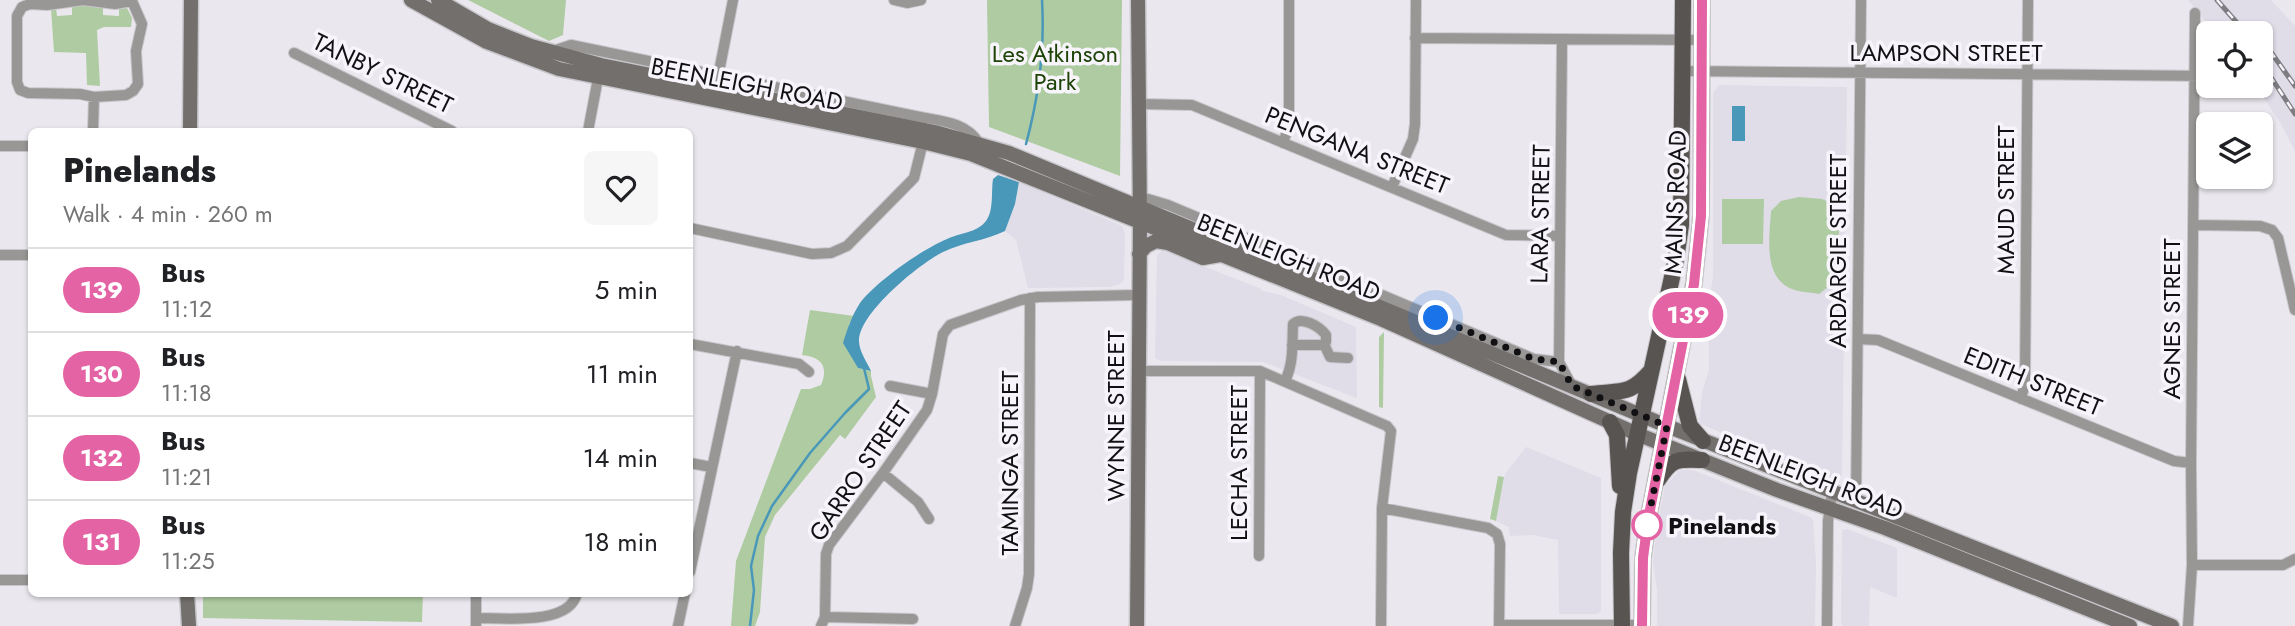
<!DOCTYPE html>
<html lang="en">
<head>
<meta charset="utf-8">
<style>
	body { margin:0; font-family:Jost,sans-serif; background:#f6f6f6; color:#202124; height:100vh; display:flex; flex-direction:column; font-size:26px; white-space:nowrap }
	* { box-sizing:border-box; margin:0 }
	p { font-size:23px; color:#757577 }
	.icon { flex:none; width:38px; height:38px; fill:none; stroke:currentColor; stroke-width:2; stroke-linecap:round; stroke-linejoin:round }
	.map { position:relative; flex:1; overflow:hidden }
	.sheet { position:absolute; left:28px; top:128px; width:665px; height:469px; display:flex; flex-direction:column; background:#fff; border-radius:10px; box-shadow:0 2px 5px #0004 }
	.sheet>* { flex:none }
	.badge { padding:0 14px; border-radius:23px; font-size:24px; line-height:46px }
	.tools { position:absolute; left:2196px; top:21px; display:grid; gap:14px }
	.tools a { display:grid; place-items:center; width:77px; height:77px; border-radius:10px; background:#fff; box-shadow:0 2px 5px #0004; font-size:35px }
	.you { position:absolute; width:35px; height:35px; margin:-18px; border:5px solid #fff; border-radius:50%; background:#1a73e8; box-shadow:0 0 0 10px #1a73e833 }
	.map>.badge { position:absolute; translate:-50% -50%; box-shadow:0 0 0 4px #fff }
	.round { display:grid; place-items:center; flex:none; width:74px; height:74px; border-radius:10px; background:#f6f6f6 }
	.overview { display:flex; align-items:center; justify-content:space-between; height:119px; padding:0 35px }
	h1 { font-size:33px; font-weight:800; line-height:52px }
	ul { padding:0; list-style:none }
	li { display:flex; align-items:center; gap:21px; height:84px; padding:0 35px; border-top:2px solid #e0e0e0 }
	li div { flex:1 }
	li b { display:block; font-size:26px }
	li em { font-style:normal }
	li .badge { min-width:77px; font-weight:700; text-align:center }
	.map>svg:first-child { display:block }
	.built { fill:#e0dce8 }
	.green { fill:#aecba2 }
	.water { fill:#4a98b9 }
	.lines { fill:none; stroke-linecap:round; stroke-linejoin:round }
	.stream { stroke:#4a98b9; stroke-width:2.5 }
	.street-casing { stroke:#c7c6cb; stroke-width:12 }
	.secondary-casing { stroke:#c7c6cb; stroke-width:17 }
	.primary-casing { stroke:#c7c6cb; stroke-width:18 }
	.street { stroke:#999795; stroke-width:10 }
	.secondary { stroke:#736f6d; stroke-width:14 }
	.primary { stroke:#585451; stroke-width:16 }
	.rail-casing { stroke:#7e7d81; stroke-width:5 }
	.rail { stroke:#f7f5fb; stroke-width:2.5; stroke-dasharray:8; stroke-linecap:butt }
	.line-casing { stroke:#fff; stroke-width:16 }
	.line { stroke:#e463a4; stroke-width:10 }
	.walk { stroke:#111113; stroke-width:7; stroke-dasharray:0 12.6 }
	.stop-dot { fill:#fff; stroke:#e463a4; stroke-width:3.5 }
	.labels { text-anchor:middle; dominant-baseline:central; stroke-width:7; stroke-linejoin:round; paint-order:stroke }
	.street-label { font-size:24px; fill:#111113; stroke:#f7f5fb }
	.park-label { font-size:24px; fill:#1e4306; stroke:#f7f5fb }
	.stop-label { font-size:24px; font-weight:bold; fill:#111113; stroke:#f7f5fb; text-anchor:start }
</style>
</head>
<body>
<div class="map">
<svg width="2295" height="626" viewBox="0 0 2295 626">
	<rect width="100%" height="100%" fill="#eae8ee"/>
	<!-- built -->
	<path class="built" d="M2188 0H2271L2295 26V151L2281 124 2256 86H2261V33H2215Z
		M1719 85 1847 87 1842 476 1833 481 1699 423 1702 392 1709 370V301L1713 277V93Z
		M1019 182 1122 226 1125 234 1124 280 1120 284 1109 287 1028 288 1016 240 1005 231 1015 204Z
		M1163 250 1261 289 1262 291 1281 295 1356 327 1357 398 1263 362 1162 361 1155 358 1157 255Z
		M1526 447 1601 478V611L1597 614H1559L1558 540 1533 535 1510 536 1509 527 1496 521 1505 474Z
		M1680 470H1693L1810 517 1813 520 1816 562 1815 626H1657V589L1653 562 1656 532 1665 486Z
		M1847 529 1897 548V598L1870 587 1869 626H1843L1841 624 1842 530Z"/>
	<!-- green -->
	<path class="green" d="M468 0H566L563 35 549 41Z
		M987 0H1122L1120 176 989 127Z
		M83 4 103 8V15L119 16V9L127 8 132 18 131 27H104L97 30 100 86 87 85 86 53 54 52 51 9 56 8 57 16 72 15V6Z
		M1799 197 1822 199 1837 206 1840 250 1837 280 1819 294C1809 292 1794 292 1786 286 1763 271 1770 233 1771 211L1781 201Z
		M1722 199H1764L1763 244H1722Z
		M810 310 854 316 849 324 858 368 871 371V376L876 397 845 439 840 435 775 515 765 537 760 612 755 626H731L736 561 801 389H810L821 385C829 366 821 357 802 355Z
		M1384 332 1383 408 1379 407V337Z
		M1498 476 1504 477 1496 521 1490 519Z
		M203 593H423L422 622 203 618Z"/>
	<!-- water -->
	<path class="water" d="M1732 106H1745V141H1732Z
		M998 175 1019 182 1015 204 1005 231C985 241 963 242 943 252 919 264 859 313 859 341 859 351 867 362 871 371L858 368 843 343C847 330 852 315 860 303 877 281 921 250 947 239 959 233 977 233 986 221 994 210 991 192 993 179Z"/>
	<g class="lines">
		<!-- stream -->
		<path class="stream" d="M1026 144C1039 96 1045 50 1042 0
			M750 626 754 590 751 566 758 536 772 506 810 453 845 413 869 389 864 368"/>
		<!-- street casing -->
		<g class="street-casing">
			<path id="street" d="M83 0 115 4 132 1 142 24 136 51 138 84 133 91 126 95 94 97 80 94 28 93 20 90 17 82V16L22 7 30 4 47 5Z
				M894 0 907 3 921 0
				M1415 38 1701 40
				M1562 39 1559 362 1572 386
				M553 51 571 45 915 116C939 121 965 121 979 143
				M294 53 452 131
				M1683 71 2208 76
				M717 82 733 0
				M1138 104 1192 105 1506 235 1560 236
				M93 131 94 97
				M588 131 599 73
				M1283 143 1289 125V0
				M0 146H32
				M1392 187 1413 139 1415 124 1416 0
				M1137 200 1148 199 1168 205 1534 359 1559 362
				M2193 225 2260 226 2272 230 2278 238 2295 310
				M690 228 812 254 831 253 847 246 914 178 923 142
				M0 255H32
				M1858 339 1878 340 2174 461 2191 463
				M690 344 799 364 809 372
				M1324 344 1330 357 1348 358
				M1138 371H1260L1387 426 1391 431 1382 508 1381 626
				M1285 381C1294 363 1292 344 1293 324 1302 316 1319 326 1326 335V342L1322 345H1292
				M890 386 932 394
				M2021 399 2025 383 2028 0
				M690 463 711 467
				M883 473 918 502 929 519
				M1856 502 1861 0
				M1382 508 1488 528 1497 534 1500 544 1499 626
				M1259 556 1260 371
				M2192 565H2283L2295 559
				M690 572 737 351
				M0 580H32
				M825 617 913 619
				M476 618C503 618 570 626 577 593
				M1499 625H1642
				M476 626V593
				M678 626 685 593
				M821 626 825 617 826 554 829 545 883 473 927 410 932 394 943 334 950 325 1021 300 1038 297 1138 295
				M1015 626 1027 588 1029 574 1030 298
				M1827 626 1828 521 1832 493
				M2188 626 2192 565 2191 463 2195 13"/>
		</g>
		<!-- secondary casing -->
		<g class="secondary-casing">
			<path id="secondary" d="M411 0 487 42 559 69 923 142 971 154 1381 319 1637 434 1777 490 1885 528 2130 626
				M438 0 488 29 531 46 601 65 935 132 1009 153 1667 426 2172 626
				M190 131 191 0
				M1139 254 1146 246 1156 241 1168 243 1203 258 1220 255
				M187 593 189 626
				M1137 626 1140 221 1138 0"/>
		</g>
		<!-- primary casing -->
		<g class="primary-casing">
			<path id="primary" d="M1678 379 1690 426 1703 441
				M1591 394C1622 390 1629 396 1651 371
				M1610 422 1617 435 1620 486
				M1658 480C1672 458 1677 459 1702 460
				M1622 626 1621 553 1623 512 1629 473 1676 259 1681 225 1683 0
				M1642 626 1643 558 1648 520 1694 283 1701 216 1702 0"/>
		</g>
		<!-- street -->
		<use href="#street" class="street"/>
		<!-- secondary -->
		<use href="#secondary" class="secondary"/>
		<!-- primary -->
		<use href="#primary" class="primary"/>
		<!-- rail casing -->
		<g class="rail-casing">
			<path id="rail" d="M2217 0 2246 33
				M2261 38 2295 86
				M2261 62 2295 114"/>
		</g>
		<!-- rail -->
		<use href="#rail" class="rail"/>
	</g>
	<g class="lines">
		<!-- line casing -->
		<g class="line-casing">
			<path id="line" d="M1642 626 1643 558 1648 520 1694 284 1701 216 1702 0"/>
		</g>
		<!-- line -->
		<use href="#line" class="line"/>
		<!-- walk -->
		<path class="walk" d="M1436 318 1534 359 1559 362 1572 386 1667 426 1647 525"/>
	</g>
	<!-- markers -->
	<circle class="stop-dot" cx="1647" cy="525" r="14"/>
	<g class="labels">
		<!-- street labels -->
		<g class="street-label">
			<text x="1946" y="52">LAMPSON STREET</text>
			<text transform="translate(383 73) rotate(26)">TANBY STREET</text>
			<text transform="translate(747 84) rotate(11)">BEENLEIGH ROAD</text>
			<text transform="translate(1357 150) rotate(22)">PENGANA STREET</text>
			<text transform="translate(2005 200) rotate(-90)">MAUD STREET</text>
			<text transform="translate(1675 202) rotate(-88)">MAINS ROAD</text>
			<text transform="translate(1540 214) rotate(-89)">LARA STREET</text>
			<text transform="translate(1837 251) rotate(-90)">ARDARGIE STREET</text>
			<text transform="translate(1289 257) rotate(22)">BEENLEIGH ROAD</text>
			<text transform="translate(2171 319) rotate(-90)">AGNES STREET</text>
			<text transform="translate(2033 381) rotate(22)">EDITH STREET</text>
			<text transform="translate(1115 416) rotate(-90)">WYNNE STREET</text>
			<text transform="translate(1009 463) rotate(-90)">TAMINGA STREET</text>
			<text transform="translate(1238 463) rotate(-90)">LECHA STREET</text>
			<text transform="translate(860 471) rotate(-56)">GARRO STREET</text>
			<text transform="translate(1811 476) rotate(21)">BEENLEIGH ROAD</text>
		</g>
		<!-- park labels -->
		<g class="park-label">
			<text x="1055" y="53">Les Atkinson<tspan x="1055" dy="28">Park</tspan></text>
		</g>
		<!-- stop labels -->
		<g class="stop-label">
			<text x="1668" y="525">Pinelands</text>
		</g>
	</g>
</svg>
<div class="tools">
<a><svg class="icon" aria-label="locate" viewBox="0 0 24 24"><circle cx="12" cy="12" r="6"/><path d="M12 2v4M12 18v4M2 12h4M18 12h4"/></svg></a>
<a><svg class="icon" aria-label="layers" viewBox="0 0 24 24"><path d="M12 4l9 5-9 5-9-5zM3 14l9 5 9-5"/></svg></a>
</div>
<div class="you" style="left:1436px;top:318px"></div>
<b class="badge" style="left:1688px;top:315px;background:#e463a4;color:#fff">139</b>
<section class="sheet">
<div class="overview"><div><h1>Pinelands</h1><p>Walk · 4 min · 260 m</p></div><a class="round"><svg class="icon" aria-label="heart" viewBox="0 0 24 24"><path d="M12 20l-8-8c-3-5 5-10 8-4 3-6 11-1 8 4z"/></svg></a></div>
<ul>
<li><span class="badge" style="background:#e463a4;color:#fff">139</span><div><b>Bus</b><p>11:12</p></div><em>5 min</em></li>
<li><span class="badge" style="background:#e463a4;color:#fff">130</span><div><b>Bus</b><p>11:18</p></div><em>11 min</em></li>
<li><span class="badge" style="background:#e463a4;color:#fff">132</span><div><b>Bus</b><p>11:21</p></div><em>14 min</em></li>
<li><span class="badge" style="background:#e463a4;color:#fff">131</span><div><b>Bus</b><p>11:25</p></div><em>18 min</em></li>
</ul>
</section>
</div>
</body>
</html>
